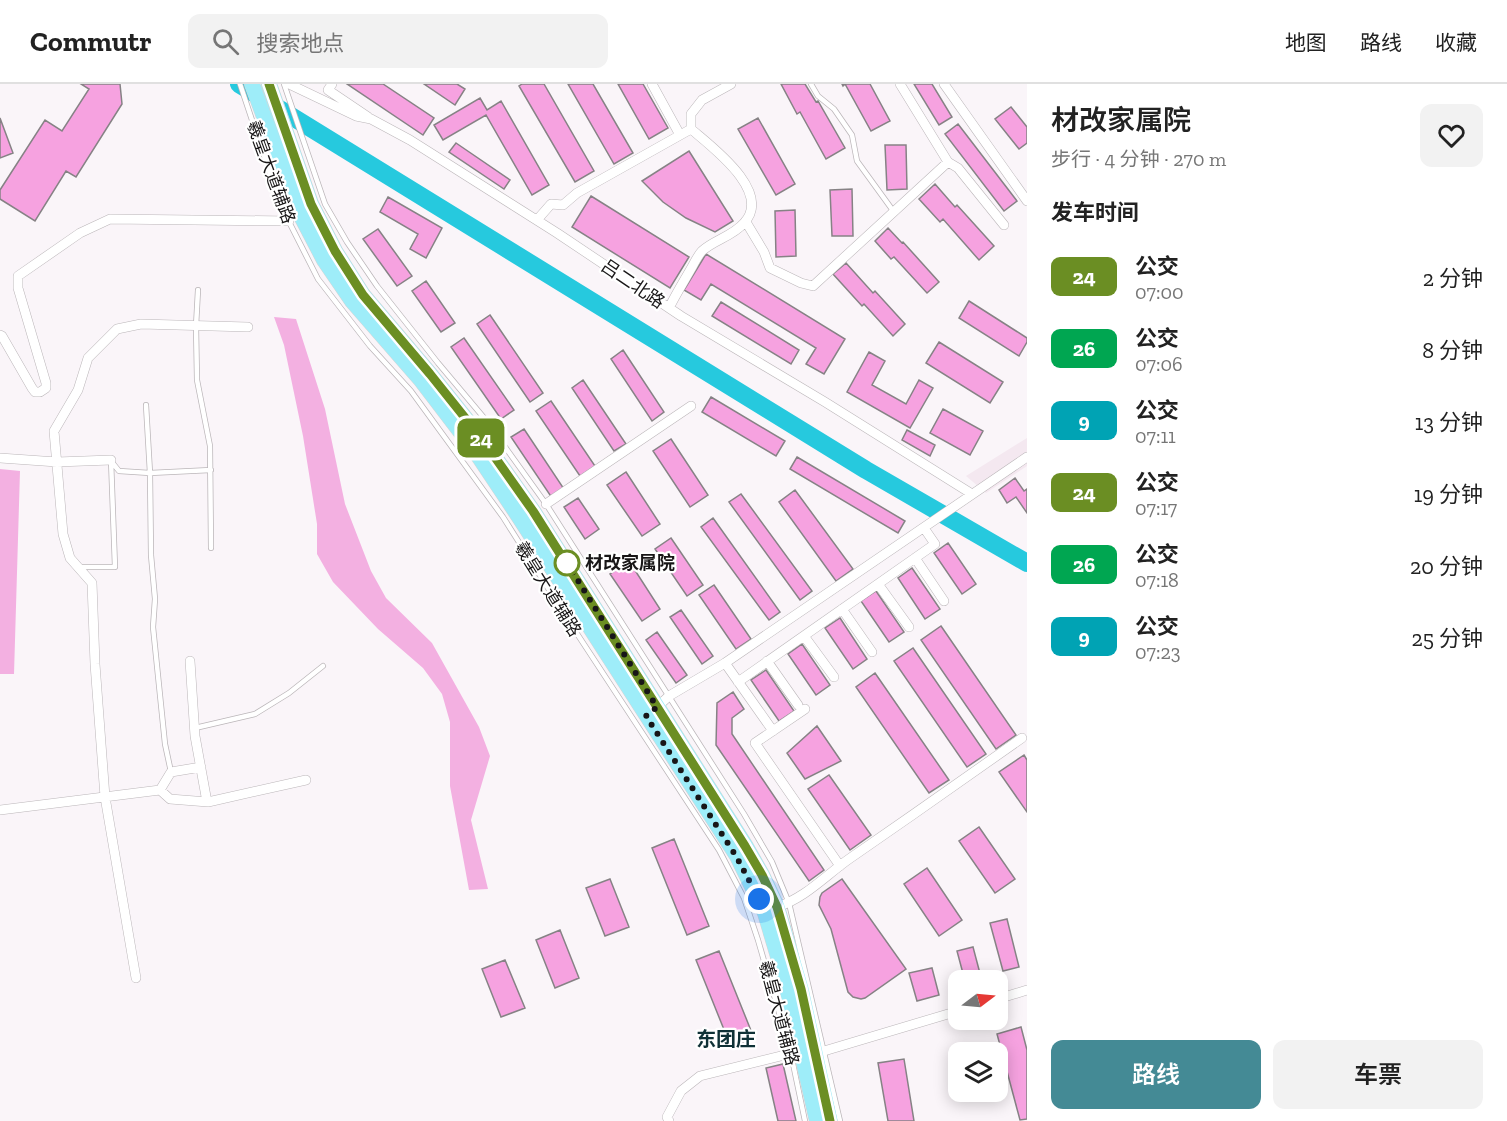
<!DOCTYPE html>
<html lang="zh">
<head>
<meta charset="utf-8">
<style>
	body { margin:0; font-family:"Zilla Slab","Noto Sans SC",serif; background:#f2f2f2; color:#222; height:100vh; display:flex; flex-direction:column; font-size:22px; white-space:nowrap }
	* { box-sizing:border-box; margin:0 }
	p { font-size:20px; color:#767676 }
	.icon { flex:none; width:33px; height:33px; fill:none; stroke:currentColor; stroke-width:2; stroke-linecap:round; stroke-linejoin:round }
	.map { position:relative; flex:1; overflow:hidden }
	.sheet { display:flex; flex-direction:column; background:#fff; width:480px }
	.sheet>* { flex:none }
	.badge { padding:0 12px; border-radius:9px; font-size:21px; line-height:39px }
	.needle { width:39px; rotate:74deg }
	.fabs { position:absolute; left:948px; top:886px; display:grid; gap:12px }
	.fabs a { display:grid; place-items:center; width:60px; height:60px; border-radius:12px; background:#fff; box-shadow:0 3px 15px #0003; font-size:30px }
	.you { position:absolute; width:30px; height:30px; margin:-15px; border:4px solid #fff; border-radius:50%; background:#1a73e8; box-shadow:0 0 0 9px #1a73e833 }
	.map>.badge { position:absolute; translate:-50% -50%; box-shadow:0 0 0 3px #fff }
	h2 { padding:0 24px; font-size:22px; line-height:54px }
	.round { display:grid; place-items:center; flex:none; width:63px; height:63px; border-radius:12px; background:#f2f2f2 }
	.head { display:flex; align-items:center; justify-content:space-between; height:102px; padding:0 24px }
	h1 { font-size:28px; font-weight:600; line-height:45px }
	.button { display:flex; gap:12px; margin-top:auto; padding:12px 24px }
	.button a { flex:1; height:69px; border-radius:12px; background:#448a95; color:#fff; font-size:24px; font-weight:600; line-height:69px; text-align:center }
	.button a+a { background:#f2f2f2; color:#222 }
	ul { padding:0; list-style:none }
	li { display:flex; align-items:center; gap:18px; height:72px; padding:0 24px }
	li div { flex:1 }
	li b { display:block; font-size:22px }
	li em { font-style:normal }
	li .badge { min-width:66px; font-weight:700; text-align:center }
	header { display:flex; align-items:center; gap:36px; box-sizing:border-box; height:84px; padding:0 30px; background:#fff; border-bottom:2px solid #e0e0e0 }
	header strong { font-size:28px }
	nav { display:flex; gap:33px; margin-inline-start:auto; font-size:21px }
	.search { width:420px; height:54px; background:#f2f2f2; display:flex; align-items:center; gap:15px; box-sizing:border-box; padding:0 21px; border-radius:12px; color:#767676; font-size:22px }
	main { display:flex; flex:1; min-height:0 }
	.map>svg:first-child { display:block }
	.built { fill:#f4e8f0 }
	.green { fill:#f3b0e1 }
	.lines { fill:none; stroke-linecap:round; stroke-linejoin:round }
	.river { stroke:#26c9de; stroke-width:18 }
	.building { fill:#f6a2e0; stroke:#868285; stroke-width:1.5 }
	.service-casing { stroke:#bbb6b9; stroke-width:6 }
	.minor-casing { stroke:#bbb6b9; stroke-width:10 }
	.primary-casing { stroke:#d5d5d5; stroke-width:16 }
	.service { stroke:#fff; stroke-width:4.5 }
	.minor { stroke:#fff; stroke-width:9 }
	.primary { stroke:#9eedf9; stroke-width:15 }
	.line-casing { stroke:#fff; stroke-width:14 }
	.line { stroke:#6b8e23; stroke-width:9 }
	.walk { stroke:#181617; stroke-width:6; stroke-dasharray:0 10.8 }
	.stop-dot { fill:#fff; stroke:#6b8e23; stroke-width:3 }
	.labels { text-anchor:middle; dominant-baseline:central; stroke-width:4.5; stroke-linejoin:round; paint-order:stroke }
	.street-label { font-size:18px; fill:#181617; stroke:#fff }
	.stop-label { font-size:18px; font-weight:bold; fill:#181617; stroke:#fff; text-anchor:start }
	.neighbourhood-label { font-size:20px; font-weight:bold; fill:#0f3136; stroke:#fff }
</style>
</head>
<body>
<header>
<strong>Commutr</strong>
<div class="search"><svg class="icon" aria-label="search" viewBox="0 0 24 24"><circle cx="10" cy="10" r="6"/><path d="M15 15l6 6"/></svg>搜索地点</div>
<nav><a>地图</a><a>路线</a><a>收藏</a></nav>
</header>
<main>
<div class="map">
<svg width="1027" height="1037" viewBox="0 0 1027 1037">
	<rect width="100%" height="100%" fill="#faf5f9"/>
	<!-- built -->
	<path class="built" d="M1027 354V382L986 409 966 392Z"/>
	<!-- green -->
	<path class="green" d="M274 233 296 235 325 325 345 420 371 487 386 514 432 559 479 643 490 672 471 736 488 805 469 806 450 702V638L442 610 423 584 378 545 333 498 317 470V440L303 352 284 261Z
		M0 385 20 387 14 590H0Z"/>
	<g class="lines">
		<!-- river -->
		<path class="river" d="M239 0 866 386 1027 479"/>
	</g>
	<!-- building -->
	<path class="building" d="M81 0H120L122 20 76 93 66 87 35 137 0 115V106L45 36 62 47 89 5Z
		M347 0H383L434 34 423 51Z
		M424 0H457L465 5 455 21Z
		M522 0H544L594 87 575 98 519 2Z
		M568 0H593L633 69 614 80Z
		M618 0H643L668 44 649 55Z
		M781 0H805L816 18 818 17 845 64 826 75 800 28 797 30Z
		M842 0H870L890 37 871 47 845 0 843 2Z
		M914 0H932L952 33 939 41Z
		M480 14 487 26 501 17 549 101 532 111 486 31 443 56 434 41Z
		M1011 23 1027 43V59L1019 65 995 35Z
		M0 34 13 69 0 74Z
		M758 34 795 100 776 111 738 45Z
		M958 40 1017 117 1004 127 945 50Z
		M456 59 510 96 504 105 449 68Z
		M885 61H906L907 105 887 106Z
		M689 67 733 137 715 148 686 134 663 118 642 97Z
		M935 100 955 123 957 121 994 162 979 176 943 135 940 138 919 115Z
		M852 105 853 152H832L830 106Z
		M591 112 689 173 670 204 572 143Z
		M388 113 442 144 426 174 410 165 418 150 380 128Z
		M795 126 796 172 776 173 775 127Z
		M888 144 902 159 903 158 939 198 927 209 894 173 891 175 875 157Z
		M378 145 412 192 397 202 363 155Z
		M706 170 845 255 824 290 806 280 816 264 711 200 701 216 684 206Z
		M846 179 873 209 875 207 905 240 893 252 864 220 862 222 833 190Z
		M426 197 455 239 441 248 412 207Z
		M969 217 1027 254V258L1019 272 959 234Z
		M721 218 799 266 791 280 712 232Z
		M490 231 543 309 530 318 477 240Z
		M464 254 514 326 501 335 451 263Z
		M939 258 1003 298 990 319 926 279Z
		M623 266 664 328 652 337 611 275Z
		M869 268 885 277 872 301 906 320 919 296 933 304 910 344 847 308Z
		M583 296 626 360 614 367 572 304Z
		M711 313 785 357 776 372 702 328Z
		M551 317 595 382 580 392 536 327Z
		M943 325 983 347 970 371 930 349Z
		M524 345 564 405 552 414 511 353Z
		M907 346 935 361 930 372 902 356Z
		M671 355 708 411 690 423 653 367Z
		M797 373 905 437 898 449 790 385Z
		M626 388 660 440 642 452 607 401Z
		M1015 394 1024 407 1027 405V429L1016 413 1007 419 999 406Z
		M795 406 853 485 836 497 779 418Z
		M741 410 812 507 800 516 729 418Z
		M578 414 599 445 585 455 564 423Z
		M713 434 780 528 769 536 701 443Z
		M671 454 703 501 687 512 655 465Z
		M948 459 976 500 962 510 934 469Z
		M629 477 660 525 642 537 610 490Z
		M912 484 940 525 925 535 898 494Z
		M714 501 751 555 736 565 699 511Z
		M876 507 904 548 889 558 861 517Z
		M681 526 713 572 702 580 670 533Z
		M840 534 867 575 853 585 825 544Z
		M941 542 1016 651 996 665 921 556Z
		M657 548 687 591 676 599 646 556Z
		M802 560 830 601 816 611 788 570Z
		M913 564 986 670 967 683 894 577Z
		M766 586 794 627 779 637 751 596Z
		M875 589 949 696 929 709 856 603Z
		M733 608 744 625 732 634V650L824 786 809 797 716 661 717 619Z
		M817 642 841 677 805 695 787 669Z
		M1024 671 1027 676V728L999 688Z
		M829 691 871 751 850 766 808 705Z
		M979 743 1015 795 995 809 959 757Z
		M674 755 709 842 687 851 652 764Z
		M927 784 962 836 939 852 904 800Z
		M610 795 629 843 605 852 586 804Z
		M842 795 906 885 865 914 861 915 853 913 848 908 831 845 819 821 820 813 822 809Z
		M1007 835 1019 883 1003 887 990 839Z
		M560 846 579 894 555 904 536 856Z
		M973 863 982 897H965L957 867Z
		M719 867 754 954 731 963 696 876Z
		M505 876 525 924 501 933 482 885Z
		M932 884 939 911 917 917 909 889Z
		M1021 943 1027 966V1035L1020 1036 997 950Z
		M904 975 914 1037H888L878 979Z
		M783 980 796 1037H778L766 984Z"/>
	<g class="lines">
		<!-- service casing -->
		<g class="service-casing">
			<path id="service" d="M240 0 280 120 318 195 370 262 411 307 503 433 570 539 719 766 744 814 758 856 791 970 805 1037
				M284 0 325 120 347 158 377 202 438 279 485 335 546 420 744 730 772 778 789 819 840 1037
				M811 0 818 12 834 25 852 51 857 77 894 128
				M198 206 196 242 197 296 210 362 211 464
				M146 321 150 389 151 471 155 515 153 543 165 660 171 688
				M111 377 119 387 150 389 211 386
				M80 483H115L111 376
				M195 644 255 630 289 609 323 582"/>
		</g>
		<!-- minor casing -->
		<g class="minor-casing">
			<path id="minor" d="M289 0 356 32 371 35 410 56 557 149 681 232 825 318 972 410
				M332 0 328 6 368 33
				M652 0 680 51
				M900 0 948 78 958 84 1004 141
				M944 0 1027 117
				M537 136 551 120 563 121 577 109 691 45V30L702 16 731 0
				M746 138 764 168 770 184 801 199 813 202 948 78
				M669 224C676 210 684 197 692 183 695 178 698 171 702 167 714 156 733 152 744 139 773 108 712 63 691 45
				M0 251 2 252 32 304 35 308H40L46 304V299L18 204V192L80 149 110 135 289 137
				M0 374 57 378 111 376
				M546 420 691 322
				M915 474 944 517
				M878 500 909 543
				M842 525 872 568
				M804 552 834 593
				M190 577 195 652 207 718
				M767 577 798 621
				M725 579 773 647
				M738 598 935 460 924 444
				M805 625 755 659 840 782
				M654 626 669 612 725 579 1027 373
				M160 706 171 688 201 683
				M0 726 160 706 170 715 208 718 306 696
				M777 823C805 814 825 792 849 775 907 735 964 695 1022 654
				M136 894 105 713 95 580 92 499 70 474 63 450 54 347 78 306 88 274 117 245 141 240 248 243
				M998 915 1027 906
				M814 970 958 927
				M669 1037 667 1033 681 1007 700 992 801 967"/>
		</g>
		<!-- primary casing -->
		<g class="primary-casing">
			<path id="primary" d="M252 0 299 128 324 176 352 217 420 295 475 367 519 433 737 772 765 829 785 896 817 1037
				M269 0 311 120 335 167 363 211 430 290 482 355 533 427 745 761 762 791 777 823 801 905 830 1037"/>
		</g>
		<!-- service -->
		<use href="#service" class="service"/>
		<!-- minor -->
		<use href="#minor" class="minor"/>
		<!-- primary -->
		<use href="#primary" class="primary"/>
	</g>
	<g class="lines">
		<!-- line casing -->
		<g class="line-casing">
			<path id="line" d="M269 0 311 120 335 167 363 211 430 290 482 355 533 427 745 762 762 791 777 823 801 905 830 1037"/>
		</g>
		<!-- line -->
		<use href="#line" class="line"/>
		<!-- walk -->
		<path class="walk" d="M567 479 657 623 646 632 736 772 759 815"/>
	</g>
	<!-- markers -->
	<circle class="stop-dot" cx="567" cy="479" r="12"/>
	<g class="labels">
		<!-- street labels -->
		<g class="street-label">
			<text transform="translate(271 88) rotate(70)">羲皇大道辅路</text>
			<text transform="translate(633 200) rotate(34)">吕二北路</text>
			<text transform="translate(548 505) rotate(58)">羲皇大道辅路</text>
			<text transform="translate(779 929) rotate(75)">羲皇大道辅路</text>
		</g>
		<!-- stop labels -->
		<g class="stop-label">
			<text x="585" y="479">材改家属院</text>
		</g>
		<!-- neighbourhood labels -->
		<g class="neighbourhood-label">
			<text x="726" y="955">东团庄</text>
		</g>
	</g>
</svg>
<div class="fabs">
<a><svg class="needle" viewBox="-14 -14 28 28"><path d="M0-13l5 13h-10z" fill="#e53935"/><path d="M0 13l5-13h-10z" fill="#767676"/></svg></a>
<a><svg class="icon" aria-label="layers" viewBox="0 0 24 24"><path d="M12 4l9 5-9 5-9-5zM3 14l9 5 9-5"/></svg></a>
</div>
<div class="you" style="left:759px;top:815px"></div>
<b class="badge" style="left:481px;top:354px;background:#6b8e23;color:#fff">24</b>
</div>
<section class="sheet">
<div class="head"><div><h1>材改家属院</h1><p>步行 · 4 分钟 · 270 m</p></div><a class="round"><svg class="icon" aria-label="heart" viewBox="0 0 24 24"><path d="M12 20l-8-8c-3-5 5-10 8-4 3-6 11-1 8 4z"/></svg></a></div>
<h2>发车时间</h2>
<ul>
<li><span class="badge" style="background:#6b8e23;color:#fff">24</span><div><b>公交</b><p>07:00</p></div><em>2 分钟</em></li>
<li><span class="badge" style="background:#00a651;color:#fff">26</span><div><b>公交</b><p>07:06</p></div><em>8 分钟</em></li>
<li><span class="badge" style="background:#00a3b4;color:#fff">9</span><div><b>公交</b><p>07:11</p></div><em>13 分钟</em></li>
<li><span class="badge" style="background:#6b8e23;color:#fff">24</span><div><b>公交</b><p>07:17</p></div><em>19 分钟</em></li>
<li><span class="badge" style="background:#00a651;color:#fff">26</span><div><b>公交</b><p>07:18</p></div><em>20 分钟</em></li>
<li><span class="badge" style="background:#00a3b4;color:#fff">9</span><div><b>公交</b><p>07:23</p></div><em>25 分钟</em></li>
</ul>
<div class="button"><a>路线</a><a>车票</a></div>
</section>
</main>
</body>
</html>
